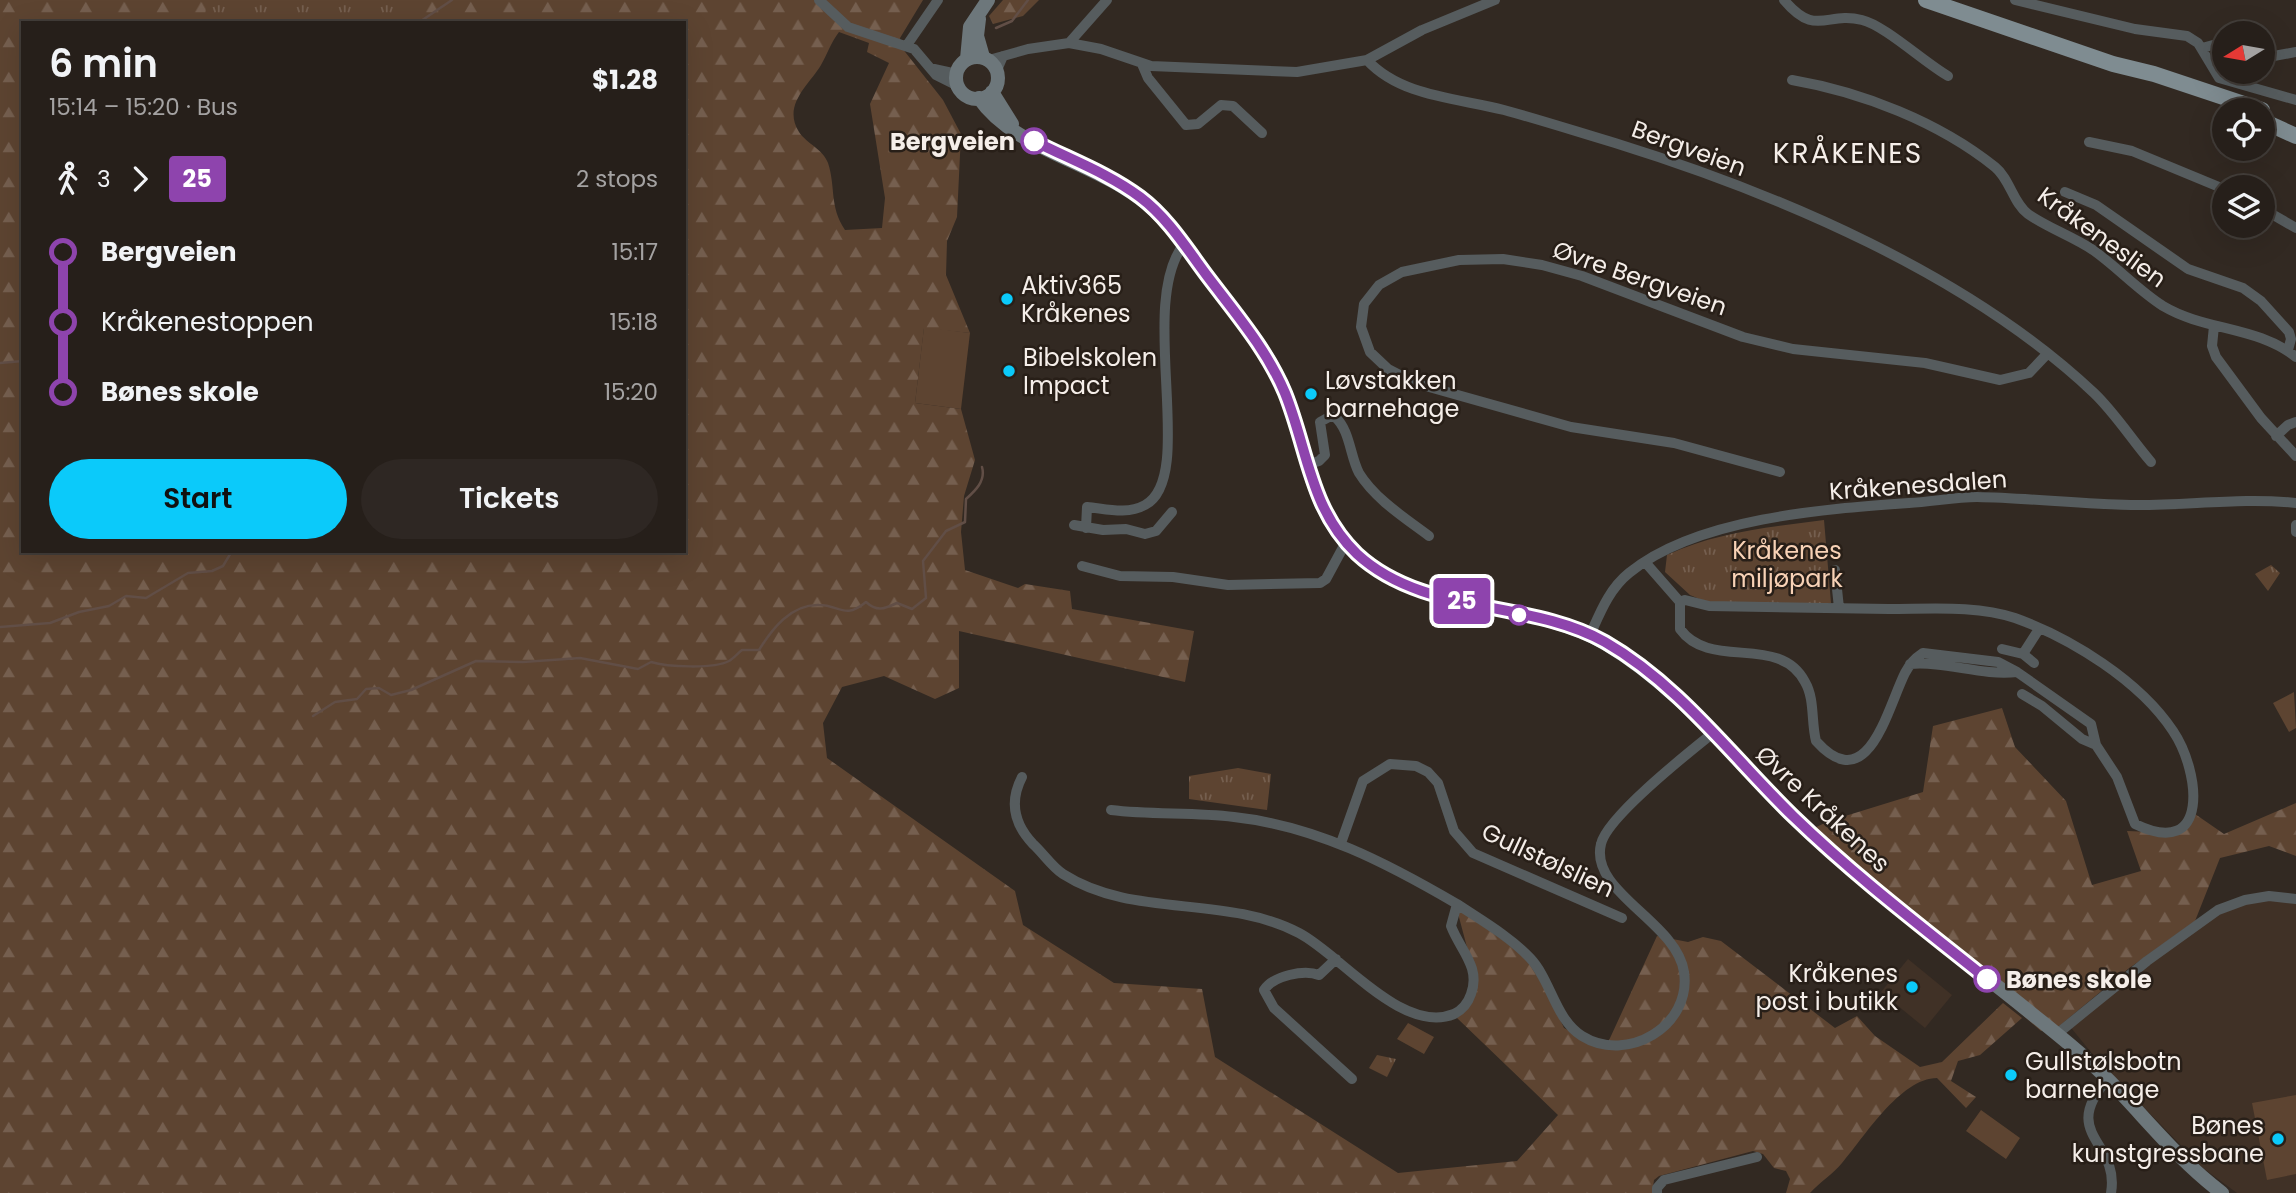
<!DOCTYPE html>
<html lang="en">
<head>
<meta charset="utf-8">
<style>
	body { margin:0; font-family:Poppins,sans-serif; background:#2e2723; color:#f1f3f6; height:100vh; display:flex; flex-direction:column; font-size:26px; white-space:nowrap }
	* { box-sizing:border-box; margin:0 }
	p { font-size:23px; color:#a4a2a2 }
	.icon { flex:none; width:38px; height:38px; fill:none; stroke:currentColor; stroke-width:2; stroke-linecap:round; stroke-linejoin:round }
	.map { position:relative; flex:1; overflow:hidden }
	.side { position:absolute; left:21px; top:21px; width:665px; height:532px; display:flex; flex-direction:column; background:#261f1a; border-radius:0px; box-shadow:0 7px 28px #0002,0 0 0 2px #423d39 }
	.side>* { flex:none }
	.badge { padding:0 14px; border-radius:5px; font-size:24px; line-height:46px }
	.needle { width:46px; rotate:259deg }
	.buttons { position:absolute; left:2212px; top:21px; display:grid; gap:14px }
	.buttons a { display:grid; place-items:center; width:63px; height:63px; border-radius:50%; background:#261f1a; box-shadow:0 7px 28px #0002,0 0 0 2px #423d39; font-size:35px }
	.map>.badge { position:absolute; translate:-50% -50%; box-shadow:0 0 0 4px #fff }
	.legs { display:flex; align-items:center; gap:10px; height:77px; padding:0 28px; font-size:23px }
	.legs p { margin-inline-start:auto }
	.headline { display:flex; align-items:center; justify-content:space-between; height:119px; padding:0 28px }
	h1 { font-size:38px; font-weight:600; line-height:52px }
	.primary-button { display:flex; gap:14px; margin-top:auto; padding:14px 28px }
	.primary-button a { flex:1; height:80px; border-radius:42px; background:#0bcafa; color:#111; font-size:28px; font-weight:600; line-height:80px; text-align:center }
	.primary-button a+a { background:#2e2723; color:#f1f3f6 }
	ul { padding:0 28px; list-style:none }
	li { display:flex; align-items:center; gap:24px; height:70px; font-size:26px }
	li i { display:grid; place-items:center; width:10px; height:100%; margin:0 9px; background:currentColor }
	li i::after { content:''; width:18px; height:18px; margin:-9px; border:5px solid; border-radius:50%; background:#261f1a }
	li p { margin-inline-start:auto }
	li:first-child i { background:linear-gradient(#0000 50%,currentColor 0) }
	li:last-child i { background:linear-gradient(currentColor 50%,#0000 0) }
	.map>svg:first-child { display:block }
	.built { fill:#403126 }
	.green { fill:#5d4431 }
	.forest { fill:url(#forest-firs); fill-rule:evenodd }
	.park { fill:url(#park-tufts) }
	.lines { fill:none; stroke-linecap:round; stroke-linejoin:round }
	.stream { stroke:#614e46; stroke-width:2.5 }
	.minor { stroke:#565c5e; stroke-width:10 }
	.secondary { stroke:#6d777b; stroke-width:14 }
	.primary { stroke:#7f8c91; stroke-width:16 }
	.line-1-casing { stroke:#fff; stroke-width:16 }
	.line-1 { stroke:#8e44ad; stroke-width:10 }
	.stop-1-dot { fill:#fff; stroke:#8e44ad; stroke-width:3.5 }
	.poi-dot { fill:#0bcafa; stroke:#281f18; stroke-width:2.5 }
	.labels { text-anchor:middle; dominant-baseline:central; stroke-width:5; stroke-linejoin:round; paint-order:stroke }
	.stop-label { font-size:24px; font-weight:bold; fill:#f5eee9; stroke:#281f18; text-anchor:end }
	.street-label { font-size:24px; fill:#f5eee9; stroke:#281f18 }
	.poi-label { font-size:24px; fill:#f5eee9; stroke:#281f18; text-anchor:start }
	.park-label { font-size:24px; fill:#f8d2b6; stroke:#281f18 }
	.quarter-label { font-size:28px; letter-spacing:2px; fill:#f5eee9; stroke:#281f18 }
</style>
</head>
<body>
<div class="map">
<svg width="2296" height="1193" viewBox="0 0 2296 1193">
	<defs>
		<pattern id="forest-firs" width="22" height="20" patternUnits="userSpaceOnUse" patternTransform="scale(1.75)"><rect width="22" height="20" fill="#5d4431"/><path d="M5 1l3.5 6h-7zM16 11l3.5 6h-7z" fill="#755f4f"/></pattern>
		<pattern id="park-tufts" width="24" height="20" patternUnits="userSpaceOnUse" patternTransform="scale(1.75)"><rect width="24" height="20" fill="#5d4431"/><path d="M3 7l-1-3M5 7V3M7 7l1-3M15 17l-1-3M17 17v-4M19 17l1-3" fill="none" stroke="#755f4f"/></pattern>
	</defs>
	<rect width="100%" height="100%" fill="#322922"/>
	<!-- built -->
	<path class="built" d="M2296 898V1193H2237L2203 1168 2094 1056 2068 1024 2194 926 2250 899Z
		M1908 959 1952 995 1925 1028 1881 992Z"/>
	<!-- green -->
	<path class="green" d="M924 327 970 333 961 409 915 403Z
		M2294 692 2296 728 2289 732 2273 703Z
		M1408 1023 1434 1037 1424 1054 1397 1039Z
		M2296 1095V1174L2267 1180 2252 1103Z
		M1981 1110 2020 1138 2006 1159 1966 1131Z"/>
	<!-- forest -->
	<path class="forest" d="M0 0H923L900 38 902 48 943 100 961 134 957 217 947 241 946 275 970 333 924 328 915 403 961 409 975 460 964 496 961 532 965 570 1018 588 1025 584 1070 591 1072 609 1194 631 1185 682 959 631V688L935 699 884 676 842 687 823 723 827 758 1015 891 1023 925 1114 983 1202 989 1215 1057 1398 1173 1517 1161 1558 1115 1457 1018 1475 977 1456 906 1533 962 1564 1028 1605 1049 1657 936 1688 942 1703 937 1721 941 1835 1028 1857 1016 1875 1036 1920 1067 1942 1062 2003 1003 2022 1018 1980 1055 1958 1061 1951 1081 1976 1097 1966 1108 1937 1078C1900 1078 1863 1139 1842 1163 1833 1174 1820 1182 1810 1193H1786L1790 1179 1786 1171 1774 1168 1763 1154 1753 1151 1659 1176 1654 1180 1652 1193H0ZM23 23H684V551H23ZM839 32 869 43 867 52 889 63 870 104 885 198 882 228 845 230C829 206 836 188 828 163 823 149 807 144 799 132 782 105 809 85 821 65 827 55 831 42 839 32Z
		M1003 0H1039L1023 16 993 24 989 16Z
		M2002 708 2015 747 2066 801 2092 885 2141 871 2127 831 2175 833 2195 814 2224 834 2296 803V856L2269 846 2220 858 2195 921 2128 969 2058 1027 2041 1031 1810 830 1829 821 1923 792 1933 726Z"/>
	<!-- park -->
	<path class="park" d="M207 0H404L424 18 418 23H204Z
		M1824 520 1831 603H1709L1690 595 1665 572 1667 555C1716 532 1771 527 1824 520Z
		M2271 565 2280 573 2268 591 2255 574Z
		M1238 768 1271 774 1267 810 1189 799V776Z
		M1377 1055 1396 1059 1387 1077 1369 1068Z"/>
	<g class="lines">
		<!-- stream -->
		<path class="stream" d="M418 23 452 0
			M996 28 1012 21 1028 0
			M0 363 23 361
			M0 627 50 623 79 612 109 606 126 596 146 598 188 573 212 571 223 566 232 551
			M313 716 335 702 357 699 366 689 379 688 391 695 411 690 476 661 523 662 580 658 638 669 651 662C667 667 714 669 729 661 733 659 738 653 742 650H759C772 629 791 604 819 605 840 605 844 620 866 602 877 612 884 609 897 603L912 609 926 598 923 561 946 531 965 522 966 499C975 491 986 481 982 467"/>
		<!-- minor -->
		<path class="minor" d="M819 0 848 27 914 49 936 75 958 86
			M1784 0C1816 38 1826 11 1862 20 1884 25 1925 63 1948 76
			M2015 0 2135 29 2187 36 2198 43 2219 78 2296 100
			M1069 43 1107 0
			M907 45 938 0
			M2202 48 2213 45 2224 47
			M2263 58 2296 52
			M989 60 1028 49 1069 43 1101 49 1151 66 1297 72 1367 60 1422 30 1495 0
			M1367 60C1401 97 1458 98 1504 110 1541 120 1578 132 1615 143 1779 194 1968 274 2094 393 2115 413 2132 440 2151 462
			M1142 64 1148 78 1186 125 1198 124 1221 105 1233 106 1262 133
			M934 69 957 74
			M997 70 1003 56
			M1792 80C1862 92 1939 122 1995 167 2010 179 2013 203 2028 214 2048 228 2072 236 2093 250 2117 267 2138 290 2163 306 2205 331 2257 326 2296 357
			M2089 142 2132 151 2224 189
			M2065 192 2096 205 2188 269 2243 288 2261 301 2289 332 2291 339 2288 350
			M2263 209 2296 228
			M2214 326 2212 346 2216 357 2261 418 2296 456
			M2276 436 2288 425 2296 422
			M1306 465 1319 461 1325 455 1320 422 1329 417H1335C1350 430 1350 456 1359 473 1375 499 1405 518 1429 536
			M1780 472 1674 443 1571 427 1415 383 1388 369 1370 352 1361 327 1364 304 1379 285 1402 272 1459 260 1503 259 1542 265 1582 276 1743 337 1793 349 1925 363 2000 380 2029 373 2047 354
			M1074 525 1103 530 1126 529 1145 534 1156 531 1172 512
			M2296 525V532
			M1086 528 1087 507C1107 509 1127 515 1145 505 1198 477 1136 304 1184 244
			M1645 562 1680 602 1685 600 1709 606C1769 607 1829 608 1889 609 1929 609 1977 605 2015 618 2071 638 2140 681 2173 731 2200 771 2211 861 2135 824L2117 777 2096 745 2082 739 2042 706 2022 694
			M1082 566 1120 576 1173 577 1228 585 1320 583 1326 579 1346 542
			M1835 570 1839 608
			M1680 602V629C1710 671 1780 633 1805 682 1815 699 1811 722 1816 741 1868 799 1887 709 1905 673 1910 664 1914 659 1923 653L1998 662 2017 672C1981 676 1946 661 1910 664
			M1590 635C1600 613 1609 589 1629 573 1696 518 1824 509 1909 503 1931 502 1955 497 1977 497 2029 498 2080 504 2131 505 2186 506 2241 497 2296 503
			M2002 649 2023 654 2039 629
			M2023 654 2034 663
			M2017 672 2091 724 2096 745
			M1022 777C1009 802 1014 824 1033 844 1043 853 1052 867 1063 874 1133 919 1224 894 1299 933 1340 954 1402 1035 1454 1014 1462 1010 1468 1003 1471 994 1481 967 1460 950 1451 926L1457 904C1481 920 1509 936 1530 958 1551 980 1555 1019 1582 1036 1627 1064 1692 1026 1684 972 1677 922 1589 892 1601 844 1607 817 1688 753 1713 733
			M1111 810C1152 815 1193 812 1234 817 1316 826 1387 863 1457 904
			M1341 843 1363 781 1390 764 1416 766 1428 772 1438 783 1454 831 1473 853 1622 918
			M1336 959 1319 975C1304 969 1273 976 1264 990L1274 1008 1352 1079
			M2057 1034 2147 961 2218 910 2245 900 2269 896 2296 899
			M2107 1080C2059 1135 2120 1141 2111 1193
			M1657 1193V1188L1664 1180 1757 1157"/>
		<!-- secondary -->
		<path class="secondary" d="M979 19 977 36 983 57
			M956 78a21 21 0 1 1 42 0a21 21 0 1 1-42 0Z
			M967 59 970 27 988 0
			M992 92 1012 124
			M979 98C1019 156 1113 163 1163 219 1182 240 1199 264 1216 287 1242 321 1270 354 1286 394 1306 446 1309 501 1347 544 1414 618 1528 596 1608 645 1687 693 1742 769 1809 831 1893 910 1987 975 2075 1049 2128 1093 2166 1151 2222 1193"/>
		<!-- primary -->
		<path class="primary" d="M1926 0 2113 64 2154 74 2262 110
			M2263 121 2296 136"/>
	</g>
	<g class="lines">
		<!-- line-1 casing -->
		<g class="line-1-casing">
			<path id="line-1" d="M1034 141C1069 159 1108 173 1140 197 1168 218 1187 249 1208 277 1236 314 1267 350 1285 393 1308 450 1310 509 1357 554 1424 616 1529 599 1605 642 1680 685 1733 758 1794 817 1855 876 1922 927 1987 979"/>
		</g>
		<!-- line-1 -->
		<use href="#line-1" class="line-1"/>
	</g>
	<!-- markers -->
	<g class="stop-1-dot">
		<circle cx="1034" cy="141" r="12"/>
		<circle cx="1519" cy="615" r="9"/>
		<circle cx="1987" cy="979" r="12"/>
	</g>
	<g class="poi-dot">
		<circle cx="1007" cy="299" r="7"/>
		<circle cx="1009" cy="371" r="7"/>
		<circle cx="1311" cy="394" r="7"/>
		<circle cx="1912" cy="987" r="7"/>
		<circle cx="2011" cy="1075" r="7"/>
		<circle cx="2278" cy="1139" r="7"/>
	</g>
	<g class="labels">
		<!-- stop labels -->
		<g class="stop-label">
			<text x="1015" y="141">Bergveien</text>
			<text x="2006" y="979" text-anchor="start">Bønes skole</text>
		</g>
		<!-- street labels -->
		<g class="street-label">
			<text transform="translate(1689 148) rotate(20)">Bergveien</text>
			<text transform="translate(2102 237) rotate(36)">Kråkeneslien</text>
			<text transform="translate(1640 278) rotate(19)">Øvre Bergveien</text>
			<text transform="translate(1918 485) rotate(-4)">Kråkenesdalen</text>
			<text transform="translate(1823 809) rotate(43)">Øvre Kråkenes</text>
			<text transform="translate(1548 860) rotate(25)">Gullstølslien</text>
		</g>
		<!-- poi labels -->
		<g class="poi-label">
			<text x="1021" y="285">Aktiv365<tspan x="1021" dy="28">Kråkenes</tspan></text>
			<text x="1023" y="357">Bibelskolen<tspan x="1023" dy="28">Impact</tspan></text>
			<text x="1325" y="380">Løvstakken<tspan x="1325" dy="28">barnehage</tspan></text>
			<text x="1898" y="973" text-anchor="end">Kråkenes<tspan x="1898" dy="28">post i butikk</tspan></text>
			<text x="2025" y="1061">Gullstølsbotn<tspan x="2025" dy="28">barnehage</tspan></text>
			<text x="2264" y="1125" text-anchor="end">Bønes<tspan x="2264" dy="28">kunstgressbane</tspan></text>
		</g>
		<!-- park labels -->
		<g class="park-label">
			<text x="1787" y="550">Kråkenes<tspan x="1787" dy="28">miljøpark</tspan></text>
		</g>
		<!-- quarter labels -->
		<g class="quarter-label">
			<text x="1848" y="153">KRÅKENES</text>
		</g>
	</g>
</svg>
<div class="buttons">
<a><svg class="needle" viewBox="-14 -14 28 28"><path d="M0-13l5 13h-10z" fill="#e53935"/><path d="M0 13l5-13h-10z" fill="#a4a2a2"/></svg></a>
<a><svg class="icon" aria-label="locate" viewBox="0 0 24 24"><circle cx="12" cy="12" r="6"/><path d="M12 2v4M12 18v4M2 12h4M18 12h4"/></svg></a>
<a><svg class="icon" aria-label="layers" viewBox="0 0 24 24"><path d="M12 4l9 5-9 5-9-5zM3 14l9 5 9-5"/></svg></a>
</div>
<b class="badge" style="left:1462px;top:601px;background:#8e44ad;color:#fff">25</b>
<section class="side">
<div class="headline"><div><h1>6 min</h1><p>15:14 – 15:20 · Bus</p></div><b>$1.28</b></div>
<div class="legs"><svg class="icon" aria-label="walk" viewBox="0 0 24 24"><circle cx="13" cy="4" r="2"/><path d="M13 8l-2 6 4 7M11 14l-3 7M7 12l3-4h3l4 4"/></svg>3<svg class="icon" aria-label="forward" viewBox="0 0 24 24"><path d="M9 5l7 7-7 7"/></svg><b class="badge" style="background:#8e44ad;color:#fff">25</b><p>2 stops</p></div>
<ul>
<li><i style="color:#8e44ad"></i><b>Bergveien</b><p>15:17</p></li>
<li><i style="color:#8e44ad"></i><span>Kråkenestoppen</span><p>15:18</p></li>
<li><i style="color:#8e44ad"></i><b>Bønes skole</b><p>15:20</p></li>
</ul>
<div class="primary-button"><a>Start</a><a>Tickets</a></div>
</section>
</div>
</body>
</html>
